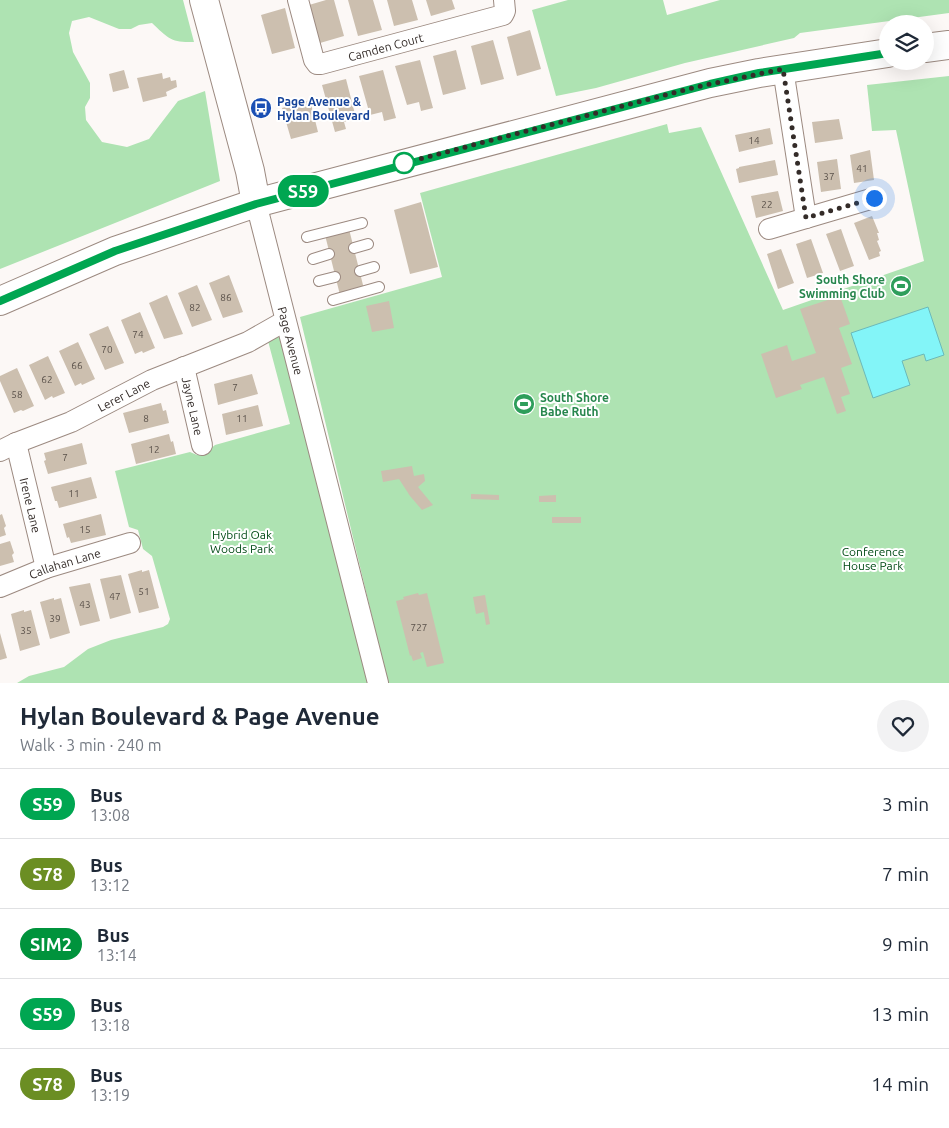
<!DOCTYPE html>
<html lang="en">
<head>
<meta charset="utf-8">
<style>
	body { margin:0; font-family:Ubuntu,sans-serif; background:#f2f2f3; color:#1f2937; height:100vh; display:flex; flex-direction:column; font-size:19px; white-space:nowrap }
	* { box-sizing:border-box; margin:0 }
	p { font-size:16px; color:#747a83 }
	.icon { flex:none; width:28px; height:28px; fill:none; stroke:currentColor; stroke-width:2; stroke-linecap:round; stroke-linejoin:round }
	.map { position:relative; height:683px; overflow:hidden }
	.drawer { display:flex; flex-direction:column; background:#fff; flex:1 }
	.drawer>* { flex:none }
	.badge { padding:0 10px; border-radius:16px; font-size:18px; line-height:32px }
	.buttons { position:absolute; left:879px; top:15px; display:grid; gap:10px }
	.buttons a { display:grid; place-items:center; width:55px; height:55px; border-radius:50%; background:#fff; box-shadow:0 5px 20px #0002; font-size:25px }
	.you { position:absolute; width:25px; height:25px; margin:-12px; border:4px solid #fff; border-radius:50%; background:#1a73e8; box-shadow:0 0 0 8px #1a73e833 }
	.map>.badge { position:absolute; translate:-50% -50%; box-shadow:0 0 0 2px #fff }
	.round { display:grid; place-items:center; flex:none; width:52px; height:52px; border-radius:26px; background:#f2f2f3 }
	.overview { display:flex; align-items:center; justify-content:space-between; height:85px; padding:0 20px }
	h1 { font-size:24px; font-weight:700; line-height:38px }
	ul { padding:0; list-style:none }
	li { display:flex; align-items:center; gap:15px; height:70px; padding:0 20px; border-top:1px solid #e0e1e3 }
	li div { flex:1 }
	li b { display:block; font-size:19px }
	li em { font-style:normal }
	li .badge { min-width:55px; font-weight:700; text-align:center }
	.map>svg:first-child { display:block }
	.green { fill:#aee3b2 }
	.water { fill:#83f5f8; stroke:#6bb9ba }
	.building { fill:#ccbfaf }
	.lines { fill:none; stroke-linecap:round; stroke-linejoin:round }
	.lane-casing { stroke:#9c8a81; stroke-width:12 }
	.street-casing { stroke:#9c8a81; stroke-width:22 }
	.secondary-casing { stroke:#9c8a81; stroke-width:30 }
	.primary-casing { stroke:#9c8a81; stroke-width:30 }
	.lane { stroke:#fff; stroke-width:10 }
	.street { stroke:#fff; stroke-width:20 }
	.secondary { stroke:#fff; stroke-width:28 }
	.primary { stroke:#fff; stroke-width:28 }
	.line-casing { stroke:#fff; stroke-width:11 }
	.line { stroke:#00a651; stroke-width:8 }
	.walk { stroke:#342c29; stroke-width:5; stroke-dasharray:0 9 }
	.stop-dot { fill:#fff; stroke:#00a651; stroke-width:2.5 }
	.labels { text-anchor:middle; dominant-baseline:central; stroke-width:4; stroke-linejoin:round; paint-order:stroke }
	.number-label { font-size:10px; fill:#5a514a }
	.street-label { font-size:12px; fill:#342c29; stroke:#fff }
	.transit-label { font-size:12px; font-weight:bold; fill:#164399; stroke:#fff; text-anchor:start }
	.leisure-label { font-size:12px; font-weight:bold; fill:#27864d; stroke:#fff; text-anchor:end }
	.park-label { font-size:12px; fill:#004a15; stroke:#fff }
</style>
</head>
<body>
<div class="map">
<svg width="949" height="683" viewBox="0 0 949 683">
	<rect width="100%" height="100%" fill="#fcf8f6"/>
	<!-- green -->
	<path class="green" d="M0 0H183L194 42C171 43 168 38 152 23L139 25 131 29H119L89 17 72 21 69 33 73 52 90 83V98L85 107 86 120 102 142 127 147 149 139 178 101 205 91 220 181 0 269Z
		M568 0H663L667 15 720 0H949V13L800 33 794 38 685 63 596 88 556 96 532 10Z
		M949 76V683H388L300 317 442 277 420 193 667 124 669 133 701 127 783 310 924 261 896 130 872 131 867 85Z
		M282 331 371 683H17L29 676 64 667 88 649 111 640 163 627 168 624 170 619 152 556 143 549 138 530 129 527 115 471 190 452 197 455H203L215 445 290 424 268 341Z"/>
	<!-- water -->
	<path class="water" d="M928 307 944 355 926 361 924 354 902 361 910 385 873 398 851 333Z"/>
	<!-- building -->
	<path class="building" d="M326 0H334L344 36 320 43 309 5Z
		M348 0H373L382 30 358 36Z
		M387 0H412L418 20 394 26Z
		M426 0H452L455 9 431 16Z
		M285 8 295 48 272 54 261 15Z
		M530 30 541 69 517 76 507 37Z
		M493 40 504 79 481 85 471 46Z
		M456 50 466 89 443 95 433 56Z
		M420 60 433 108 421 111 419 102 407 105 395 66Z
		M124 70 129 88 113 92 109 74Z
		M383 70 396 118 384 121 382 112 370 115 359 76Z
		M162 73 163 79 170 77 171 81 176 80 177 87 166 92 167 96 143 102 137 78Z
		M346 79 356 118 344 122 346 129 335 132 322 85Z
		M310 100 318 132 291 139 282 108Z
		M839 119 843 139 815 143 812 122Z
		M770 128 773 144 739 152 735 135Z
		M870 150 874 180 854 183 850 155Z
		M837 159 841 189 821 192 817 162Z
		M775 160 778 175 739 183 736 169 739 168V167Z
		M778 191 783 211 756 218 751 196Z
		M421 202 438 267 410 274 394 210Z
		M872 216 879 233H877L879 240 877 241 881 251 879 252 880 256 869 260 854 223Z
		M349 229 364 289 340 295 325 235Z
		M841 229 854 266 840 271 826 234Z
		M811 239 823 273 807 278 796 244Z
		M781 249 794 283 778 289 767 254Z
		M229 275 243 312 223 318 209 283Z
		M197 285 212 320 192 327 178 293Z
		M167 295 183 334 164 339 149 303Z
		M840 296 850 324 839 328 852 364 841 368 850 394 841 397 846 411 837 414 824 377 800 385 802 389 776 398 761 354 787 345 792 361 816 353 800 309Z
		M389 301 394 328 372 332 366 306Z
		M140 312 155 348 143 353 142 351 135 354 121 320Z
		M108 326 124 363 105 370 89 334Z
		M78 342 95 379 82 385 81 383 75 386 59 351Z
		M48 356 65 393 53 398 52 396 45 400 29 365Z
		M17 368 34 406 23 411 21 410 14 413 0 381V376Z
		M252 374 258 394 218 405 214 384Z
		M161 403 163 411 166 410 169 423 129 433 123 413Z
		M258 405 263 426 226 435 222 414Z
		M169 434 171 442 173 441 176 454 136 464 131 444Z
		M82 443 87 464 48 474 44 461 46 460 44 453Z
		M412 466 414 476 424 474 425 481 418 487 433 505 422 510 410 496 399 479 383 482 381 471Z
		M91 477 97 498 59 508 57 501H55L51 487Z
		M471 494 499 495V500L471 499Z
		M556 495V502H539V496Z
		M2 514 6 526 4 528 6 535 0 537V515Z
		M101 514 106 535 71 543 69 537 67 538 63 524Z
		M552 517H581V523H552Z
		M10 541 14 553 12 555 14 562 0 566V544Z
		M142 570V572L149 570 159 608 139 613 128 574Z
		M121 575 131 613 110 619 100 579Z
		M90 583 100 621 80 626 69 587Z
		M418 593 419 595 427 593 444 663 427 667 423 652 420 653 422 658 413 661 411 655 410 656 396 601 404 599 403 597Z
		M485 595 490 624 486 625 484 612 476 614 473 597Z
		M54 598V600L61 598 70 633 50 639 40 602Z
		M24 610V612L31 610 40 645 20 651 11 614Z
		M0 633 7 658 0 660Z"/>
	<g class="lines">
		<!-- lane casing -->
		<g class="lane-casing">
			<path id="lane" d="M307 237 362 223
				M354 248 368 244
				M313 259 329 254
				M360 271 374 267
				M319 281 335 277
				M333 300 379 287"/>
		</g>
		<!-- street casing -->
		<g class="street-casing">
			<g id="street">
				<path id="s1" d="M298 0 314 60 317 64H321L503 15 505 11 504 0"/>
				<path d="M783 69 806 218"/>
				<path id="s2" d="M256 203 378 683"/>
				<path d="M769 229 874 198"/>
				<path id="s3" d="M184 367 202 445"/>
				<path id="s4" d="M16 443 46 568"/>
				<path id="s5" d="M0 451 16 443 71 422 152 380 248 342 285 321"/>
				<path id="s6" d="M0 587 46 568 130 543"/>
			</g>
		</g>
		<!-- secondary casing -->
		<g class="secondary-casing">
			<path id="secondary" d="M204 0 250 171 256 203"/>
		</g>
		<!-- primary casing -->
		<g class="primary-casing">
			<path id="primary" d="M925 48 949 45
				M0 301 115 251 256 203 710 83 759 73 888 53"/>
		</g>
		<!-- lane -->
		<use href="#lane" class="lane"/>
		<!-- street -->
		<use href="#street" class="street"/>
		<!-- secondary -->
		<use href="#secondary" class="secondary"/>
		<!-- primary -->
		<use href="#primary" class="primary"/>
	</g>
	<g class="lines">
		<!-- line casing -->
		<g class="line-casing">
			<path id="line" d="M0 301 115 251 256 204 710 84 759 73 888 53"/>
		</g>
		<!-- line -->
		<use href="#line" class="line"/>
		<!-- walk -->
		<path class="walk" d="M404 163 696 87 783 69 806 218 874 198"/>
	</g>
	<!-- icons -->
	<defs>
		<g id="bus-disc" transform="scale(1.125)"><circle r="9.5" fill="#1a4fb4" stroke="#fff"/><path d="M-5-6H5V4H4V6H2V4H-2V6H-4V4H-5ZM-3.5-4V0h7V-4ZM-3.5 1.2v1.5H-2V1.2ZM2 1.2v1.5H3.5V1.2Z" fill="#fff"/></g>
		<g id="stadium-disc" transform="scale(1.125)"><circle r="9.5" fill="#2e9e5b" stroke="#fff"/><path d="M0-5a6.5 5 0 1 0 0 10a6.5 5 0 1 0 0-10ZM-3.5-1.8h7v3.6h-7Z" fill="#fff"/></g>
	</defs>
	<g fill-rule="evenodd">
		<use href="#bus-disc" x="261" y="108"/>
		<use href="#stadium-disc" x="901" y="286"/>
		<use href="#stadium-disc" x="524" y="404"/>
	</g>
	<!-- markers -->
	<circle class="stop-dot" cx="404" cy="163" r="10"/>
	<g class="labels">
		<!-- number labels -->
		<g class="number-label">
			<text x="754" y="140">14</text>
			<text x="862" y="168">41</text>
			<text x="829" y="176">37</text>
			<text x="767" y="204">22</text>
			<text x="226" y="297">86</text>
			<text x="195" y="307">82</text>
			<text x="138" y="334">74</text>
			<text x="107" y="349">70</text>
			<text x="77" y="365">66</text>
			<text x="47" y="379">62</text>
			<text x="235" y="387">7</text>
			<text x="17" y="394">58</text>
			<text x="146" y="418">8</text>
			<text x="242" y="418">11</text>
			<text x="154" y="449">12</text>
			<text x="65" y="457">7</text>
			<text x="74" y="493">11</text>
			<text x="85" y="529">15</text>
			<text x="144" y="591">51</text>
			<text x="115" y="596">47</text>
			<text x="85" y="604">43</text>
			<text x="55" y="618">39</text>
			<text x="419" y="627">727</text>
			<text x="26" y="630">35</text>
		</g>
		<!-- street labels -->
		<g class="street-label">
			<text stroke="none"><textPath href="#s1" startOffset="138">Camden Court</textPath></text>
			<text stroke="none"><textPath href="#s2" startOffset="142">Page Avenue</textPath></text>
			<text stroke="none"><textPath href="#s5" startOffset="136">Lerer Lane</textPath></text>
			<text stroke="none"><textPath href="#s3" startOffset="40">Jayne Lane</textPath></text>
			<text stroke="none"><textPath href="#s4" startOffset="64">Irene Lane</textPath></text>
			<text stroke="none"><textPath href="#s6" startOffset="69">Callahan Lane</textPath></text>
		</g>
		<!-- transit labels -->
		<g class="transit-label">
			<text x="277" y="101">Page Avenue &amp;<tspan x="277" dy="14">Hylan Boulevard</tspan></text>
		</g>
		<!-- leisure labels -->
		<g class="leisure-label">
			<text x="885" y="279">South Shore<tspan x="885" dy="14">Swimming Club</tspan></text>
			<text x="540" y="397" text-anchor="start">South Shore<tspan x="540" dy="14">Babe Ruth</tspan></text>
		</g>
		<!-- park labels -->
		<g class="park-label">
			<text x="242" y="534">Hybrid Oak<tspan x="242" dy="14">Woods Park</tspan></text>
			<text x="873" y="551">Conference<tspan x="873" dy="14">House Park</tspan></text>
		</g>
	</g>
</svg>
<div class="buttons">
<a><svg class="icon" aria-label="layers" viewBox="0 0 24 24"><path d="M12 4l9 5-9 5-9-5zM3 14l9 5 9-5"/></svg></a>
</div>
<div class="you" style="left:874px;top:198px"></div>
<b class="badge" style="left:303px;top:191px;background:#00a651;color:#fff">S59</b>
</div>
<section class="drawer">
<div class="overview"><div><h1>Hylan Boulevard &amp; Page Avenue</h1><p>Walk · 3 min · 240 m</p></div><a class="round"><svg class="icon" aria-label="heart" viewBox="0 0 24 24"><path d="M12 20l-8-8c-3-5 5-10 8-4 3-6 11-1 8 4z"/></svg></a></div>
<ul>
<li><span class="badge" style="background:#00a651;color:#fff">S59</span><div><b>Bus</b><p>13:08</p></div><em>3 min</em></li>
<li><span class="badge" style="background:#6b8e23;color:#fff">S78</span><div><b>Bus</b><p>13:12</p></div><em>7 min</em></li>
<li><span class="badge" style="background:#00933c;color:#fff">SIM2</span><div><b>Bus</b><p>13:14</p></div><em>9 min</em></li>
<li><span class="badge" style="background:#00a651;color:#fff">S59</span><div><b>Bus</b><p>13:18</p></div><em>13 min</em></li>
<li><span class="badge" style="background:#6b8e23;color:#fff">S78</span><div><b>Bus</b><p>13:19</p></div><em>14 min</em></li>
</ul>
</section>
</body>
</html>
